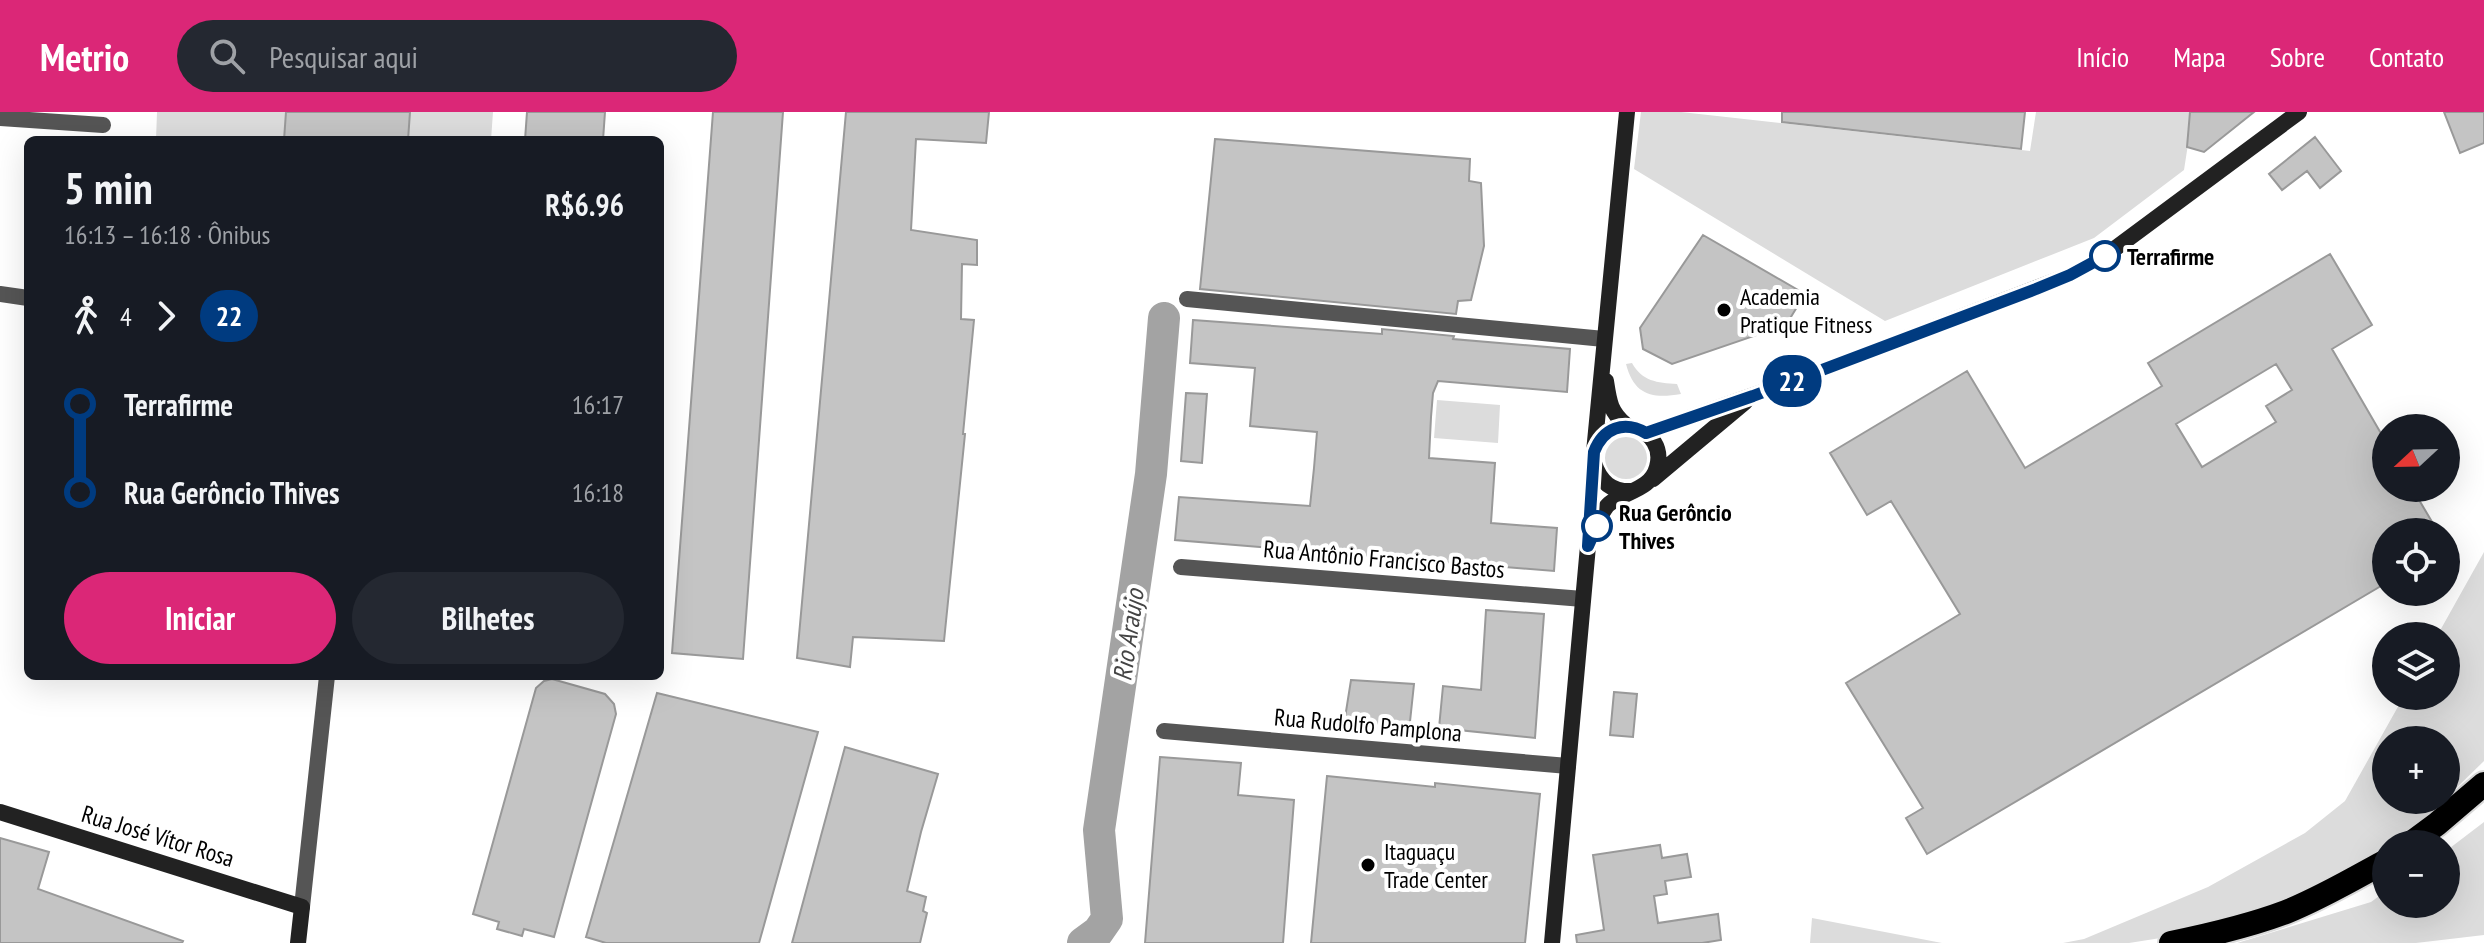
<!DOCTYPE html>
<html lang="pt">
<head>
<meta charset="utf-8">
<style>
	body { margin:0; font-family:"PT Sans Narrow",sans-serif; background:#242831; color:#f1f3f6; height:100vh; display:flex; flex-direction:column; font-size:30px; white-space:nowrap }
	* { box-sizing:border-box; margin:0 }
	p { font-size:26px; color:#9ea1a6 }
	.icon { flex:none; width:44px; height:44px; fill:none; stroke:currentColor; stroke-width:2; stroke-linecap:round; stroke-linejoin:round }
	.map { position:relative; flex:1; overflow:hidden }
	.sheet { position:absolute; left:24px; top:24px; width:640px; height:544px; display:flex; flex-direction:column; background:#171b24; border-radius:12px; box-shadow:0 8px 32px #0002 }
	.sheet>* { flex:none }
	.badge { padding:0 16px; border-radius:26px; font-size:28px; line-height:52px }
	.needle { width:52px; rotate:248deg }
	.controls { position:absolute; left:2372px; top:302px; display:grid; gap:16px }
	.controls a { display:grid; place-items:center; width:88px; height:88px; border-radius:50%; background:#171b24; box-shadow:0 8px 32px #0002; font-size:40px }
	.map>.badge { position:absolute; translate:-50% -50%; box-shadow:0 0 0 4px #fff }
	.legs { display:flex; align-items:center; gap:12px; height:88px; padding:0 40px; font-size:26px }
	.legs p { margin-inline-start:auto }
	.headline { display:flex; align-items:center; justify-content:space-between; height:136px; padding:0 40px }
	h1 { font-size:44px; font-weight:800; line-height:60px }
	.button { display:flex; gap:16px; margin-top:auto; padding:16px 40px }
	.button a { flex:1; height:92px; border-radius:48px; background:#db2777; color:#fff; font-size:32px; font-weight:800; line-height:92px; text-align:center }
	.button a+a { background:#242831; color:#f1f3f6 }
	ul { padding:0 40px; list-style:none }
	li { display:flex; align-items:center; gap:28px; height:88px; font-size:30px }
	li i { display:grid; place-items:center; width:12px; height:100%; margin:0 10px; background:currentColor }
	li i::after { content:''; width:20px; height:20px; margin:-10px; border:6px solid; border-radius:50%; background:#171b24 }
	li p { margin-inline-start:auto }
	li:first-child i { background:linear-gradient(#0000 50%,currentColor 0) }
	li:last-child i { background:linear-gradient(currentColor 50%,#0000 0) }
	header { display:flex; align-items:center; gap:48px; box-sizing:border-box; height:112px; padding:0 40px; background:#db2777; color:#fff }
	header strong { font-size:38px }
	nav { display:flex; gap:44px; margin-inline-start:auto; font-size:28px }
	.search { width:560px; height:72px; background:#242831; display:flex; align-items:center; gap:20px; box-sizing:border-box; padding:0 28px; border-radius:44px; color:#9ea1a6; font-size:30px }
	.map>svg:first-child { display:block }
	.green { fill:#dcdcdc }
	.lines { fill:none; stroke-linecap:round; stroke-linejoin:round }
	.river { stroke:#a3a3a3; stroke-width:32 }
	.building { fill:#c4c4c4; stroke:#999; stroke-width:2; fill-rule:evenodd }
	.highway-casing { stroke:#dbdbdb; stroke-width:28 }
	.street { stroke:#555; stroke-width:16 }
	.secondary { stroke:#222; stroke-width:16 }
	.highway { stroke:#000; stroke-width:24 }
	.line-1-casing { stroke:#fff; stroke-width:18 }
	.line-1 { stroke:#003b80; stroke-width:12 }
	.stop-1-dot { fill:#fff; stroke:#003b80; stroke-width:4 }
	.poi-dot { fill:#000; stroke:#fff; stroke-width:3 }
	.labels { text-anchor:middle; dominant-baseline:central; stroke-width:8; stroke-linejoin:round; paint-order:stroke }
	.stop-label { font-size:24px; font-weight:bold; fill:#000; stroke:#fff; text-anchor:start }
	.poi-label { font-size:24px; fill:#000; stroke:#fff; text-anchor:start }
	.street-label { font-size:24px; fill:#000; stroke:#fff }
	.water-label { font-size:26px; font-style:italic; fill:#444; stroke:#fff }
</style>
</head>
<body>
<header>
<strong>Metrio</strong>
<div class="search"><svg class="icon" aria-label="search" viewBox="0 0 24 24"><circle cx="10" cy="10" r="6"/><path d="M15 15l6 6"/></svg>Pesquisar aqui</div>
<nav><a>Início</a><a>Mapa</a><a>Sobre</a><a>Contato</a></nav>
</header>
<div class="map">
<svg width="2484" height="831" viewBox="0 0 2484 831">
	<rect width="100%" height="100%" fill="#fff"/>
	<!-- green -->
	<path class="green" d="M157 0H493L491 28H156Z
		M1641 0H1681L2030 39 2036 0H2193L2184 58 2094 126 1885 209 1634 57Z
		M1632 251C1642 269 1657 271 1677 272L1681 282C1652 287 1634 283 1626 252Z
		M1437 288 1500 293 1498 331 1434 326Z
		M1605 346a21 21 0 1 1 42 0a21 21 0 1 1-42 0Z
		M2484 440V649L2446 686V628H2386V688H2444L2412 717 2332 769 2259 800 2186 822 2129 831H2063L2084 827 2208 775 2305 721 2345 689 2404 584H2446V524H2437Z
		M2484 710V823L2416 831H2237L2371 790 2386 779V792H2446V739Z
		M1812 806 1942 831H1810Z"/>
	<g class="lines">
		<!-- river -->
		<path class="river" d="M1083 831 1098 820 1107 807 1099 718 1151 362 1164 206"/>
	</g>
	<!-- building -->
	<path class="building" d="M286 0H410L408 28H284Z
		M527 0H605L603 28H525Z
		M713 0H783L743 547 672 541Z
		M846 0H989L986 31 916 27 911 118 977 128V153L962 152 961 207 974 208 963 322H965L944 529 853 525 850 555 797 546Z
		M1782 0H2025L2021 37 1782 10Z
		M2190 0H2254L2204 40 2187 35Z
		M2444 0H2484V31L2460 41Z
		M2315 25 2341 59 2320 76 2307 59 2282 78 2269 62Z
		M1215 27 1470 47 1469 69 1481 71 1484 134 1471 188 1458 189 1456 202 1200 177Z
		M1703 123 1805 182 1786 213 1672 252 1643 237 1640 216Z
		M2330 142 2372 213 2332 237 2386 330V376H2412L2438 420H2386V471L1927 742 1906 706 1923 696 1846 571 1960 502 1891 389 1867 403 1830 341 1967 259 2025 356 2162 274 2148 251ZM2276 252 2292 278 2266 294 2276 310 2202 355 2176 312Z
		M1193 208 1382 222V217L1454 224 1453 227 1570 237 1567 280 1438 269 1433 281 1431 305 1429 346 1495 351 1491 411 1557 416 1554 459 1175 428 1179 385 1310 394 1314 356 1317 320 1250 314 1255 256 1190 251Z
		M1186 281 1207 282 1202 351 1181 349Z
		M1486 498 1544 502 1535 626 1439 616 1443 574 1481 578Z
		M552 567 605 582 614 592 616 602 554 825 524 817 522 824 497 817 499 810 473 802 536 576 544 569Z
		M1351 568 1414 572 1409 619 1344 612Z
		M1614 580 1637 582 1633 625 1610 623Z
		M657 581 818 620 759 831H606L586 825Z
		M845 635 938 662 921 720 907 779 926 785 923 799 927 801 920 831H792Z
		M1160 645 1241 651 1238 683 1294 688 1283 831H1145Z
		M1327 664 1435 675V671L1540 682 1525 831H1311Z
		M0 726 49 740 38 777 183 829 182 831H0Z
		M1660 733 1662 746 1687 742 1691 765 1665 769 1667 782 1654 784 1658 811 1718 802 1721 828 1702 831H1577L1576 823 1604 818 1593 743Z"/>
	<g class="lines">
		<!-- highway casing -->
		<g class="highway-casing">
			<path id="highway" d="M2410 732 2437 712 2484 672
				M2171 831C2210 823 2249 814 2286 800 2321 786 2353 767 2386 749"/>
		</g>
		<!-- street -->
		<path class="street" d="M0 6 103 13
			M0 182 28 186
			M1187 187 1604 227
			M1181 455 1583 487
			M1164 619 1568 654
			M302 795 327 564"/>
		<!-- secondary -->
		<path class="secondary" d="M1606 269C1609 289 1610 300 1626 313
			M1646 321 1799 267 2070 163 2105 144 2299 0
			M1594 351C1600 370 1612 380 1632 379
			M1653 367 1745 290
			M1592 425C1596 415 1601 399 1609 392 1625 379 1651 378 1657 355 1668 316 1610 298 1596 335
			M0 700 302 795 298 831
			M1552 831 1588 434 1594 340 1627 0"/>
		<!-- highway -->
		<use href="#highway" class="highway"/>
	</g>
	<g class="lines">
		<!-- line-1 casing -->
		<g class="line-1-casing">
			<path id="line-1" d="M1597 414 1588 434 1594 340C1603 316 1624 308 1646 321L1753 284 2036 177 2070 163 2105 144"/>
		</g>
		<!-- line-1 -->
		<use href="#line-1" class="line-1"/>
	</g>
	<!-- markers -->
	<g class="stop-1-dot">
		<circle cx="2105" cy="144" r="14"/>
		<circle cx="1597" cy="414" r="14"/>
	</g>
	<g class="poi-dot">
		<circle cx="1724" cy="198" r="8"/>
		<circle cx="1368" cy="753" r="8"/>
	</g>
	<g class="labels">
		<!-- stop labels -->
		<g class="stop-label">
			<text x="2127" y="144">Terrafirme</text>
			<text x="1619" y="400">Rua Gerôncio<tspan x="1619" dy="28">Thives</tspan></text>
		</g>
		<!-- poi labels -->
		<g class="poi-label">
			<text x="1740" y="184">Academia<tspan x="1740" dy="28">Pratique Fitness</tspan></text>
			<text x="1384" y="739">Itaguaçu<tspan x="1384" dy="28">Trade Center</tspan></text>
		</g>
		<!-- street labels -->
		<g class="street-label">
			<text transform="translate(1384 447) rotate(5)">Rua Antônio Francisco Bastos</text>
			<text transform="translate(1368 613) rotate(5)">Rua Rudolfo Pamplona</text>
			<text transform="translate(158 724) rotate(17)">Rua José Vítor Rosa</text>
		</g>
		<!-- water labels -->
		<g class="water-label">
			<text transform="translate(1128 523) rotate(-82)">Rio Araújo</text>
		</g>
	</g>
</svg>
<div class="controls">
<a><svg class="needle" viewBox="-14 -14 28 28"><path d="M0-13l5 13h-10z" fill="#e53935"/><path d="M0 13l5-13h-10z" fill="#9ea1a6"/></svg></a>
<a><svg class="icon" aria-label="locate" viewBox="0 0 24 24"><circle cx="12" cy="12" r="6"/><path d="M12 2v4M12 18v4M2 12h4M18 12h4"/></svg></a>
<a><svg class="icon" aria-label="layers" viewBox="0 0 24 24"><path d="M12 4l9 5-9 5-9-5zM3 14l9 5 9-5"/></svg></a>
<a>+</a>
<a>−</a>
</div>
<b class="badge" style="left:1792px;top:269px;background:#003b80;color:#fff">22</b>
<section class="sheet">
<div class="headline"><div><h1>5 min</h1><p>16:13 – 16:18 · Ônibus</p></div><b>R$6.96</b></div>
<div class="legs"><svg class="icon" aria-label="walk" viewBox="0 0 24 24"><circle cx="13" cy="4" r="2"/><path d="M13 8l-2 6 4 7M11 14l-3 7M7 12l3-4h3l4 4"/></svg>4<svg class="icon" aria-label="forward" viewBox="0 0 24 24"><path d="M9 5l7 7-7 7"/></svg><b class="badge" style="background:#003b80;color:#fff">22</b></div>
<ul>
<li><i style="color:#003b80"></i><b>Terrafirme</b><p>16:17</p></li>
<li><i style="color:#003b80"></i><b>Rua Gerôncio Thives</b><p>16:18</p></li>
</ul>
<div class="button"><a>Iniciar</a><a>Bilhetes</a></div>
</section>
</div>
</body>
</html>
